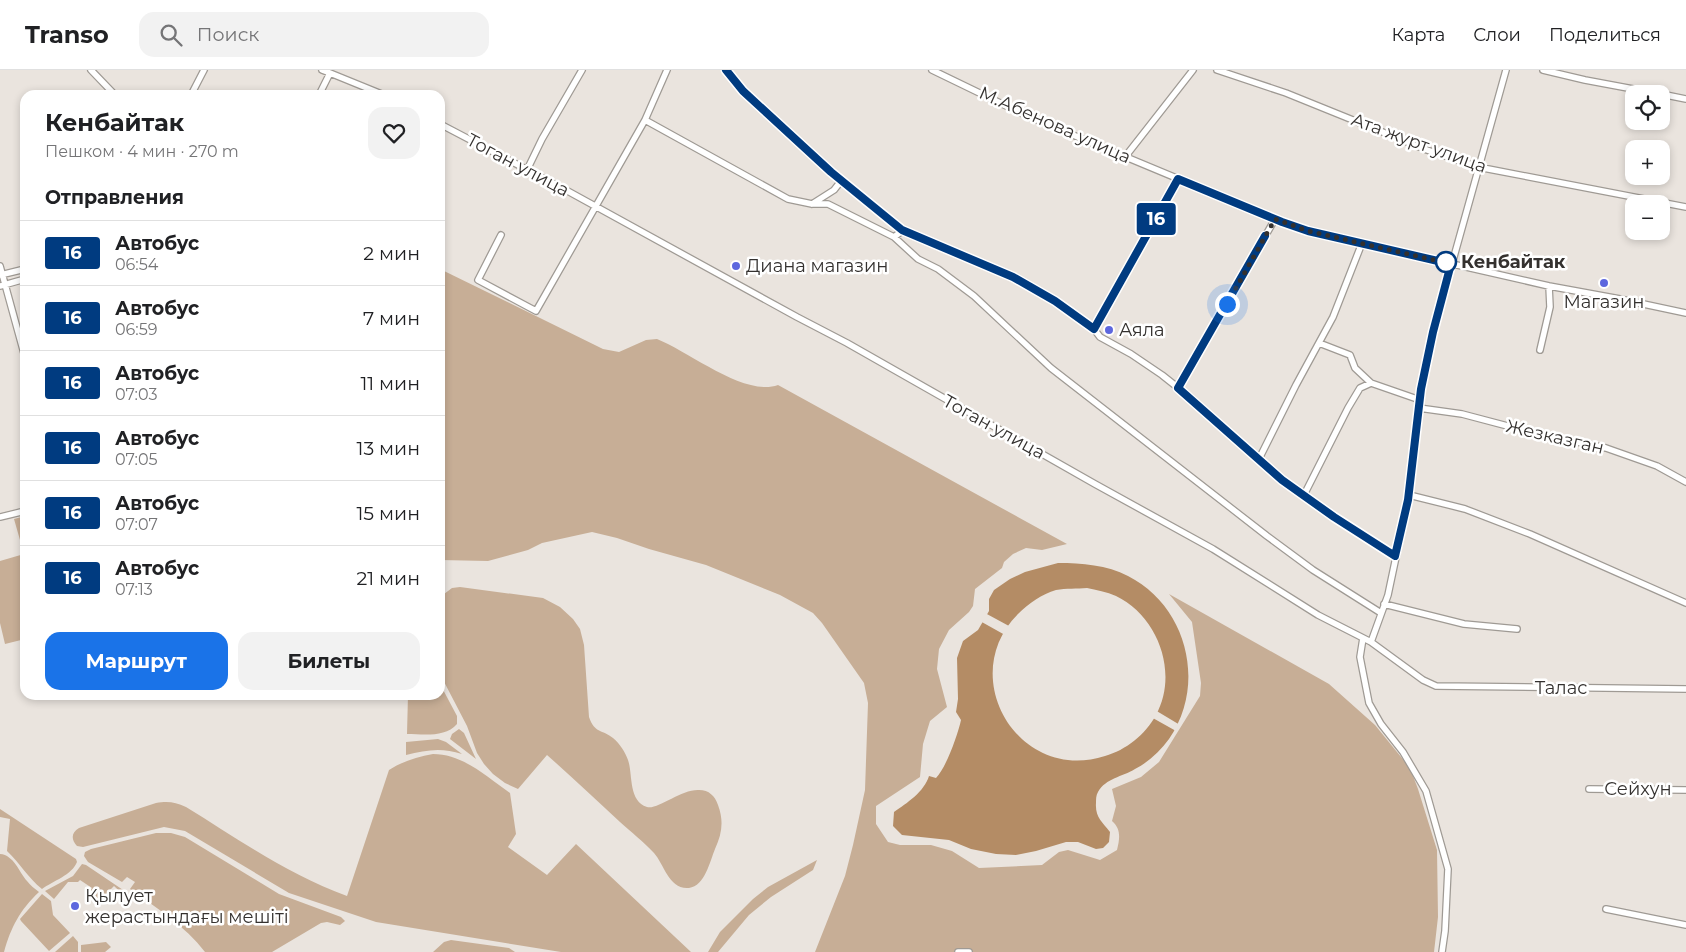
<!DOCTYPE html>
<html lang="ru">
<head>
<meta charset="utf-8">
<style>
	body { margin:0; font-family:Montserrat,sans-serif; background:#f2f2f2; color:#202124; height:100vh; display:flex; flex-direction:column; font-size:19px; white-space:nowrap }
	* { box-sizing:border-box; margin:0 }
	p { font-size:16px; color:#757577 }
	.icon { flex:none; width:28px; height:28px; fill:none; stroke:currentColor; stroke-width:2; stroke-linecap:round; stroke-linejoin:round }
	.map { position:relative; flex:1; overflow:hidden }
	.panel { position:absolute; left:20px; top:20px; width:425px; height:610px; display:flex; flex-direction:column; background:#fff; border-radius:15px; box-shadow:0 2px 8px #0003 }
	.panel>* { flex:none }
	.badge { padding:0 10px; border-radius:4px; font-size:18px; line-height:32px }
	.fabs { position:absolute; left:1625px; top:15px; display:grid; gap:10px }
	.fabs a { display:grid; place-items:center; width:45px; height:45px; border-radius:10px; background:#fff; box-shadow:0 2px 8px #0003; font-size:25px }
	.you { position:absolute; width:25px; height:25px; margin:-12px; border:4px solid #fff; border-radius:50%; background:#1a73e8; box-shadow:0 0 0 8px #1a73e833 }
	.map>.badge { position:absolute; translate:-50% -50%; box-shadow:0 0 0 2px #fff }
	h2 { padding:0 25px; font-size:19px; line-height:45px }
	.round { display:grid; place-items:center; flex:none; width:52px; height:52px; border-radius:15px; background:#f2f2f2 }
	.summary { display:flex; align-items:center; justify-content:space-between; height:85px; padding:0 25px }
	h1 { font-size:24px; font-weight:700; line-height:38px }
	.button { display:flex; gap:10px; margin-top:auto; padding:10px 25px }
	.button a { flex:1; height:58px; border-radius:15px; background:#1a73e8; color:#fff; font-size:20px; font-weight:700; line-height:58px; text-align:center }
	.button a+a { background:#f2f2f2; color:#202124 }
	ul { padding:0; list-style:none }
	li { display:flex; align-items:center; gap:15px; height:65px; padding:0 25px; border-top:1px solid #e0e0e0 }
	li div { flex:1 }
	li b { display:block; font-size:19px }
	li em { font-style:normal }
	li .badge { min-width:55px; font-weight:700; text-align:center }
	header { display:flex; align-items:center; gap:30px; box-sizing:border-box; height:70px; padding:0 25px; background:#fff; border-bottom:1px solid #e0e0e0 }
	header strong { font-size:24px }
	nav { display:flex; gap:28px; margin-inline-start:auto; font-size:18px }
	.search { width:350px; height:45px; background:#f2f2f2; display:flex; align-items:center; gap:12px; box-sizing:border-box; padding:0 18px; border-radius:15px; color:#757577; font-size:19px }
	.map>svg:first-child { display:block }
	.green { fill:#c7ae96 }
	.water { fill:#b48c65; fill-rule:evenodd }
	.pier { fill:#eae4de }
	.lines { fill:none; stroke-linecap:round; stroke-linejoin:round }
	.minor-casing { stroke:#9f9a94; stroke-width:8 }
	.minor { stroke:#fff; stroke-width:5.5 }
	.line-casing { stroke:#fff; stroke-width:11 }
	.line { stroke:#003b80; stroke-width:8 }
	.walk { stroke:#34312f; stroke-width:5; stroke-dasharray:0 9 }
	.stop-dot { fill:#fff; stroke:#003b80; stroke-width:2.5 }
	.poi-dot { fill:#5d67de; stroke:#fff; stroke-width:2 }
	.labels { text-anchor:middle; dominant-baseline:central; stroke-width:5; stroke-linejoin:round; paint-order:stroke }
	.street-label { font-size:18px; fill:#34312f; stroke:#fff }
	.stop-label { font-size:18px; font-weight:bold; fill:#34312f; stroke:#fff; text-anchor:start }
	.poi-label { font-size:18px; fill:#34312f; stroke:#fff; text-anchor:start }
</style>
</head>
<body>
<header>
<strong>Transo</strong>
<div class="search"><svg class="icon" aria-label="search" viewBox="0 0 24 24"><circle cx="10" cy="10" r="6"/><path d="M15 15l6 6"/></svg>Поиск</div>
<nav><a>Карта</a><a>Слои</a><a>Поделиться</a></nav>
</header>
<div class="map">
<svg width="1686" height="882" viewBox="0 0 1686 882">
	<rect width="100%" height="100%" fill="#eae4de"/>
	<!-- green -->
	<path class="green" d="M440 199 603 279 619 282 646 270 657 269C690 282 744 327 778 315L1067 474 1042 480 1026 478 1013 484 1004 492 1002 498 975 519 973 536 969 542 949 560 939 579 937 599 947 637 930 651 923 674 920 707 876 736V754L888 772 900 775H931L952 781 979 798 1042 795 1059 782 1068 780 1100 790 1117 780C1120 768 1121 759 1112 751L1116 736 1112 719 1141 707 1159 692 1200 626 1201 613 1192 552 1169 524 1329 614 1375 655 1410 698 1418 719 1437 780 1438 847 1434 882H815L845 806 853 775 865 720 868 633 864 613 822 553 813 543 780 525 706 495 649 479 617 468 592 462 542 473 528 480 488 491 440 490Z
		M25 446V569L5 574 0 553V491L24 484 14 449Z
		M460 517 543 528 560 537 573 549 580 559 584 575 589 647C595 664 602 659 613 668 620 674 625 682 628 690 633 704 628 731 647 737 658 740 681 719 699 720 709 720 715 726 718 735 724 751 722 764 715 779 710 791 705 816 689 818 669 820 664 794 654 783 644 772 631 762 620 752 596 730 572 707 547 685L518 719 505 713 493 704 484 694 477 683 467 656 440 604V527L452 518Z
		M440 614 457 646V654C445 668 423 664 407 664L408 625H440Z
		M459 659 464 663 476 689 450 669 452 664Z
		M438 669 446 672 462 684C441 677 426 680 406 685V672Z
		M433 684C463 684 487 707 510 723L516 764 508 777 547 805 576 774 691 882H561L376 852 289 823 185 761 164 757 83 777 77 776C71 769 71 763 79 758L156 733C168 731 175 732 186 737 238 769 289 805 347 826L389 700C403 691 417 687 433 684Z
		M0 739 76 789 77 792C72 805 53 811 42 819 28 808 20 793 7 781L10 749 0 747Z
		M156 763H171L185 767 279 824 341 847 345 851 340 855 327 852 321 853 272 882H205C185 856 157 838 130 819L135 812 127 807 122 812 88 792 84 786 85 782 91 779Z
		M0 784C14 785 19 802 27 811 30 815 35 819 39 822 20 840 11 857 4 882H0Z
		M817 790 813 800 771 827 749 845 718 882H708L720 862 753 829 768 817Z
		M82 794 86 795 132 826 129 830 114 816 100 830 89 823 92 818 80 810 78 812H68L54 829 45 821 73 806Z
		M42 824 51 831 53 845 70 863 49 881 21 851 20 849Z
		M73 866 78 872V882H55Z
		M451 870 509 878 515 882H433L444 872Z
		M106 872 111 877 105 882H81V875Z"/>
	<!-- water -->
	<path class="water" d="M1058 493C1082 493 1107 495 1128 506 1187 536 1207 614 1169 669 1160 681 1149 692 1135 699 1122 707 1106 708 1098 722 1096 725 1096 729 1096 733 1095 747 1102 752 1110 762L1109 772 1103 778 1096 779 1078 772H1066L1036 781 1016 785 996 784 971 779 949 770 902 765 893 756 894 742C907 733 924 722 929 706L936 708C946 698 958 664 961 650L956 642 958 629 957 588 963 571 978 560 989 541V529L994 520 1010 509 1025 502ZM1087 518C1096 520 1107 522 1116 526 1158 546 1179 603 1156 645 1145 665 1126 680 1105 686 1019 714 955 607 1018 544 1029 533 1042 524 1056 520 1066 518 1077 519 1087 518Z"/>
	<!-- pier -->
	<path class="pier" d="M985 543 1009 556 1005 565 980 551Z
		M1155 640 1180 655 1176 661 1151 647Z"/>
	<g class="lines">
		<!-- minor casing -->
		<g class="minor-casing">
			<path id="minor" d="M91 0 115 25
				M322 0 330 3
				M726 0 743 21 831 102 902 161 1013 207 1055 231 1094 259 1100 267 1131 284 1162 305 1191 328 1282 410 1334 447 1395 486
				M932 0 1025 45 1282 152 1308 161 1549 216 1620 229 1686 243
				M1217 0 1286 23 1427 80 1478 97 1686 137
				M1543 0 1585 10 1660 24
				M1661 24 1686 29
				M191 25 204 0
				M319 25 330 3 384 25
				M645 50 788 129 812 134H828L894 167 902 161
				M440 54 564 119 797 247 847 273 1095 414 1213 479 1318 545 1371 572 1423 610 1436 616 1686 619
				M1125 87 1193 0
				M527 100 542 69 582 0
				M812 134 834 120 841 111
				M501 165 478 210 536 241 645 50 667 0
				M894 167 918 189 938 199 974 226 1051 298 1267 466 1313 500 1381 543
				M0 196 25 287
				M0 205 25 199
				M0 216 25 209
				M1094 259 1178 109
				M1319 273 1350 285 1355 298 1371 313
				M1540 280 1550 237 1549 216
				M1178 318 1275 149
				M1419 338 1462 344 1530 362 1606 378 1657 396 1686 412
				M1259 389 1296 315 1333 247 1362 173
				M1304 425 1348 338 1360 318 1371 313 1420 330
				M1409 425 1465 439 1530 464 1686 533
				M0 447 25 441
				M1384 534 1464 554 1517 559
				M1363 568 1360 587 1369 633 1381 654 1403 682 1426 721 1448 799 1445 861 1442 882
				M1371 572 1388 525 1408 430 1421 319 1433 262 1506 0
				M1589 719 1686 720
				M1606 839 1686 855
				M958 882H969"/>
		</g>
		<!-- minor -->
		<use href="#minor" class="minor"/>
	</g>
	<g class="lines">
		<!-- line casing -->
		<g class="line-casing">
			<path id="line" d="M726 0 743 21 831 102 902 160 1013 207 1055 231 1094 259 1178 109 1282 152 1308 161 1451 194 1433 262 1421 319 1408 430 1395 486 1334 447 1282 410 1178 318 1265 166"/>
		</g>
		<!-- line -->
		<use href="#line" class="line"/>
		<!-- walk -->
		<path class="walk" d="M1227 234 1275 149 1308 161 1451 194 1446 192"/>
	</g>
	<!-- markers -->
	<circle class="stop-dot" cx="1446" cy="192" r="10"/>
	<g class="poi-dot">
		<circle cx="736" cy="196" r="5"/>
		<circle cx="1604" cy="213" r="5"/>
		<circle cx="1109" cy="260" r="5"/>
		<circle cx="75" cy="836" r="5"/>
	</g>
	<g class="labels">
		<!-- street labels -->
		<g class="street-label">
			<text transform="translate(1055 55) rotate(24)">М.Абенова улица</text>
			<text transform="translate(1419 73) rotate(20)">Ата журт улица</text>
			<text transform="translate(518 95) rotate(28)">Тоган улица</text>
			<text transform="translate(994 357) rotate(29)">Тоган улица</text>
			<text transform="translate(1555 367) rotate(13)">Жезказган</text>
			<text x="1561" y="618">Талас</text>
			<text x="1638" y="719">Сейхун</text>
		</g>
		<!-- stop labels -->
		<g class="stop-label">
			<text x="1461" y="192">Кенбайтак</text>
		</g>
		<!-- poi labels -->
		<g class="poi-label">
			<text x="746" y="196">Диана магазин</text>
			<text x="1604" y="232" text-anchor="middle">Магазин</text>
			<text x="1119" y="260">Аяла</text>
			<text x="85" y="826">Қылует<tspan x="85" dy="21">жерастындағы мешіті</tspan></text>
		</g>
	</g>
</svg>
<div class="fabs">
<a><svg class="icon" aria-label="locate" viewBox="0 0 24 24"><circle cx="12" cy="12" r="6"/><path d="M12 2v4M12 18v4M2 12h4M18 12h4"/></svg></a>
<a>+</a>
<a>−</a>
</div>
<div class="you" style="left:1227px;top:234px"></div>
<b class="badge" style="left:1156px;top:149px;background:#003b80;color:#fff">16</b>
<section class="panel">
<div class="summary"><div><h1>Кенбайтак</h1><p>Пешком · 4 мин · 270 m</p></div><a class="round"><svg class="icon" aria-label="heart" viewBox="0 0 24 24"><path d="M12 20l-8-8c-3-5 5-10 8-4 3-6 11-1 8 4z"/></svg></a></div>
<h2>Отправления</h2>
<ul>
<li><span class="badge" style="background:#003b80;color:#fff">16</span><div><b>Автобус</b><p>06:54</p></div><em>2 мин</em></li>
<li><span class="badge" style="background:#003b80;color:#fff">16</span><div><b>Автобус</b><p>06:59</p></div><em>7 мин</em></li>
<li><span class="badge" style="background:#003b80;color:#fff">16</span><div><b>Автобус</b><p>07:03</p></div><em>11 мин</em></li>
<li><span class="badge" style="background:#003b80;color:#fff">16</span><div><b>Автобус</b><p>07:05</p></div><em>13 мин</em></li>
<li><span class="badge" style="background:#003b80;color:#fff">16</span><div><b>Автобус</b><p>07:07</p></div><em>15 мин</em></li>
<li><span class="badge" style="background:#003b80;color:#fff">16</span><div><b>Автобус</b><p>07:13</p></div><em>21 мин</em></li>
</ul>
<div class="button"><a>Маршрут</a><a>Билеты</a></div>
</section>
</div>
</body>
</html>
